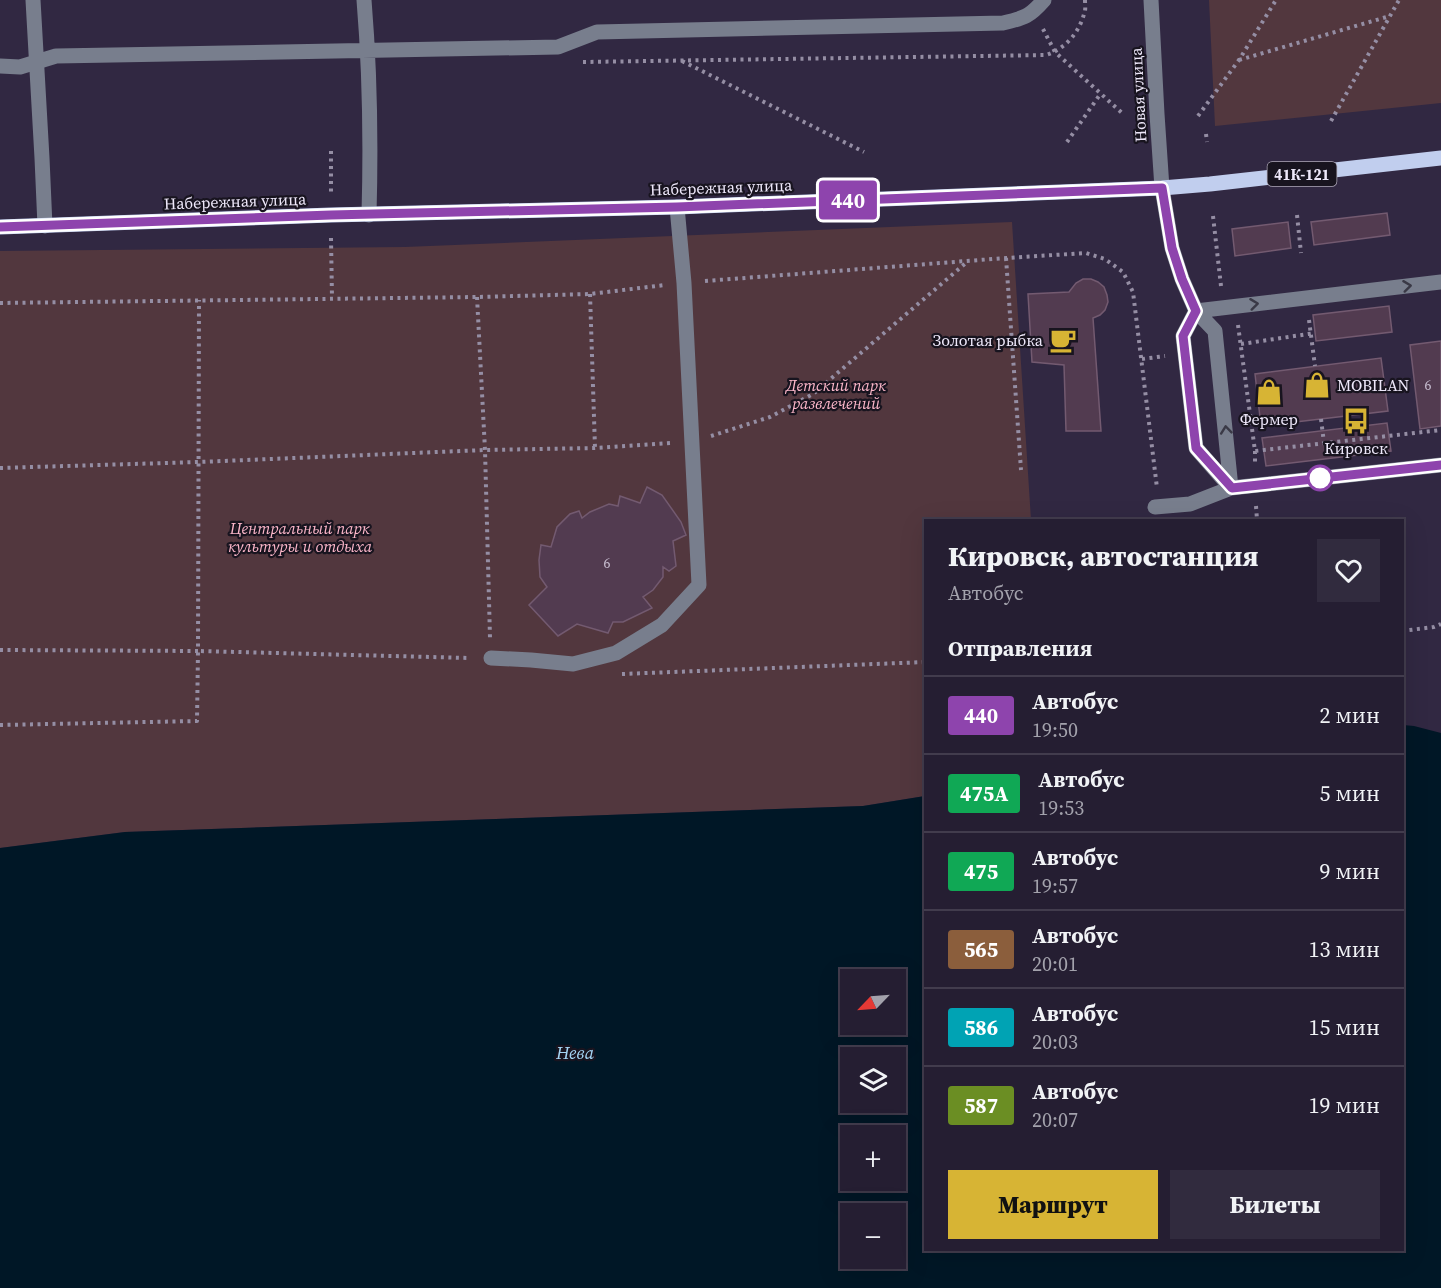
<!DOCTYPE html>
<html lang="ru">
<head>
<meta charset="utf-8">
<style>
	body { margin:0; font-family:"Source Serif 4",serif; background:#312b3e; color:#f1f3f6; height:100vh; display:flex; flex-direction:column; font-size:22px; white-space:nowrap }
	* { box-sizing:border-box; margin:0 }
	p { font-size:20px; color:#a3a2ac }
	.icon { flex:none; width:33px; height:33px; fill:none; stroke:currentColor; stroke-width:2; stroke-linecap:round; stroke-linejoin:round }
	.map { position:relative; flex:1; overflow:hidden }
	.sheet { position:absolute; left:924px; top:519px; width:480px; height:732px; display:flex; flex-direction:column; background:#251e32; border-radius:0px; box-shadow:0 6px 24px #0002,0 0 0 2px #423c4d }
	.sheet>* { flex:none }
	.badge { padding:0 12px; border-radius:4px; font-size:21px; line-height:39px }
	.needle { width:39px; rotate:245deg }
	.controls { position:absolute; left:840px; top:969px; display:grid; gap:12px }
	.controls a { display:grid; place-items:center; width:66px; height:66px; border-radius:0px; background:#251e32; box-shadow:0 6px 24px #0002,0 0 0 2px #423c4d; font-size:30px }
	.map>.badge { position:absolute; translate:-50% -50%; box-shadow:0 0 0 3px #fff }
	h2 { padding:0 24px; font-size:22px; line-height:54px }
	.round { display:grid; place-items:center; flex:none; width:63px; height:63px; border-radius:0px; background:#312b3e }
	.summary { display:flex; align-items:center; justify-content:space-between; height:102px; padding:0 24px }
	h1 { font-size:28px; font-weight:800; line-height:45px }
	.cta { display:flex; gap:12px; margin-top:auto; padding:12px 24px }
	.cta a { flex:1; height:69px; border-radius:0px; background:#d7b434; color:#111; font-size:24px; font-weight:800; line-height:69px; text-align:center }
	.cta a+a { background:#312b3e; color:#f1f3f6 }
	ul { padding:0; list-style:none }
	li { display:flex; align-items:center; gap:18px; height:78px; padding:0 24px; border-top:2px solid #423c4d }
	li div { flex:1 }
	li b { display:block; font-size:22px }
	li em { font-style:normal }
	li .badge { min-width:66px; font-weight:700; text-align:center }
	.map>svg:first-child { display:block }
	.green { fill:#52373e }
	.water { fill:#001726; fill-rule:evenodd }
	.building { fill:#523b50; stroke:#735a70; stroke-width:1.5 }
	.lines { fill:none; stroke-linecap:round; stroke-linejoin:round }
	.path { stroke:#958ea4; stroke-width:4; stroke-dasharray:3 4.5; stroke-linecap:butt }
	.minor { stroke:#787e8d; stroke-width:15 }
	.major { stroke:#c1ceee; stroke-width:15 }
	.oneway { stroke:#3a3946 }
	.line-casing { stroke:#fff; stroke-width:14 }
	.line { stroke:#8e44ad; stroke-width:9 }
	.stop-dot { fill:#fff; stroke:#8e44ad; stroke-width:3 }
	.labels { text-anchor:middle; dominant-baseline:central; stroke-width:4.5; stroke-linejoin:round; paint-order:stroke }
	.number-label { font-size:14px; fill:#c7bdd0 }
	.shield { fill:#18141f; stroke:#aea8b8; stroke-width:1.5 }
	.shield-label { font-size:15px; font-weight:bold; fill:#eee8fa }
	.street-label { font-size:16px; fill:#eee8fa; stroke:#18141f }
	.poi-label { font-size:16px; fill:#eee8fa; stroke:#18141f }
	.park-label { font-size:16px; font-style:italic; fill:#fdb7ca; stroke:#18141f }
	.water-label { font-size:18px; font-style:italic; fill:#a4d5f5; stroke:#18141f }
</style>
</head>
<body>
<div class="map">
<svg width="1441" height="1288" viewBox="0 0 1441 1288">
	<rect width="100%" height="100%" fill="#312842"/>
	<!-- green -->
	<path class="green" d="M1209 0H1441V103L1215 126Z
		M1012 222 1031 520H926L925 796 863 806 125 832 0 848V251L405 247Z"/>
	<!-- water -->
	<path class="water" d="M1403 725 1414 726 1441 733V1288H0V848L125 832 863 806 925 796 926 1250H1402ZM850 980H896V1024H850ZM850 1058H896V1102H850ZM850 1136H896V1180H850ZM850 1214H896V1258H850Z"/>
	<!-- building -->
	<path class="building" d="M1387 213 1390 235 1314 245 1311 222Z
		M1288 222 1291 248 1235 256 1232 229Z
		M1083 279H1091L1098 282 1104 287 1107 295 1108 302 1105 310 1100 315 1093 318 1101 431H1066L1064 365 1032 362 1028 294 1069 292 1076 283Z
		M1389 306 1392 332 1316 341 1313 315Z
		M1441 341V426L1420 429 1410 345Z
		M1381 358 1388 411 1261 426 1255 374Z
		M1387 423 1391 451 1266 466 1262 438Z
		M647 487 662 495 681 522 686 535 673 541 676 566 669 571 663 567V577L653 590 643 597 652 608 623 622H613L608 633 577 624 558 636 529 605 547 587 540 577 539 560 541 545 551 547 557 527 570 514 579 511 582 518 590 512 609 504 618 506 620 496 640 503Z"/>
	<g class="lines">
		<!-- path -->
		<path class="path" d="M1043 29 1055 52 1122 113
			M1239 60 1390 16
			M682 61 864 152
			M583 62 1046 55C1065 49 1079 33 1084 14 1086 10 1085 5 1085 0
			M1198 116 1239 60 1276 0
			M1331 121 1399 0
			M1206 134 1207 142
			M1067 142 1101 93
			M331 151V193
			M1297 215 1301 253
			M1213 216 1221 286
			M331 238 332 298
			M1006 258 1021 470
			M705 281 1006 258 1086 253 1105 259 1123 272 1133 292 1157 488
			M590 294 595 448
			M477 297 485 450 490 638
			M0 303 477 297 590 294 665 285
			M1309 320 1315 366
			M1238 325 1255 451 1441 430
			M1241 344 1315 333
			M1142 359 1165 356
			M1321 419 1324 443
			M711 436 770 417 813 394 967 262
			M1255 451V466
			M0 468 199 462 485 450 595 448 671 443
			M1256 506 1257 520
			M1402 631 1434 627 1441 624
			M0 650 198 651 199 300
			M622 674 926 662
			M0 725 197 721 198 651 470 658"/>
		<!-- minor -->
		<path class="minor" d="M33 0 42 158 45 226
			M364 0C370 72 371 143 369 215
			M1151 0 1157 114 1162 188 1172 248 1182 279 1196 311 1215 331 1231 488 1190 504 1155 507
			M0 66 20 67 56 56 558 47 597 32 1003 23C1025 18 1030 16 1044 0
			M1196 311 1183 336 1196 448 1231 488 1441 465
			M1196 311 1441 282
			M491 658 531 660 573 664 616 653 662 625 699 585 684 283 677 207"/>
		<!-- major -->
		<path class="major" d="M0 227 331 215 677 207 1162 188 1210 184 1441 158"/>
	</g>
	<!-- one-way arrows -->
	<defs><path id="oneway-chevron" d="M-2-3.5L2.5 0L-2 3.5" fill="none" stroke-width="1.6" stroke-linecap="round" stroke-linejoin="round" transform="scale(1.5)"/></defs>
	<g class="oneway">
		<use href="#oneway-chevron" transform="translate(1407 286) rotate(-7)"/>
		<use href="#oneway-chevron" transform="translate(1254 304) rotate(-7)"/>
		<use href="#oneway-chevron" transform="translate(1226 430) rotate(-96)"/>
	</g>
	<g class="lines">
		<!-- line casing -->
		<g class="line-casing">
			<path id="line" d="M0 227 331 215 677 207 1162 188 1172 248 1182 279 1196 311 1183 336 1196 448 1232 488 1441 465"/>
		</g>
		<!-- line -->
		<use href="#line" class="line"/>
	</g>
	<!-- icons -->
	<defs>
		<g id="cafe-bare" transform="scale(2.07)"><path d="M-5.5-4.5H6V0H3Q3 3.5 0 3.5H-2.5Q-5.5 3.5-5.5 0ZM3-3.2v2h1.7v-2ZM-6 4.5H4V6H-6Z" fill="#d7b434" stroke="#18141f" stroke-width="2.5" paint-order="stroke"/></g>
		<g id="shop-bare" transform="scale(2.07)"><path d="M-5-2.5h2.3a2.7 3.5 0 0 1 5.4 0H5L5.5 6h-11ZM-1.5-2.5h3a1.5 2.3 0 0 0-3 0Z" fill="#d7b434" stroke="#18141f" stroke-width="2.5" paint-order="stroke"/></g>
		<g id="bus-bare" transform="scale(2.07)"><path d="M-5-6H5V4H4V6H2V4H-2V6H-4V4H-5ZM-3.5-4V0h7V-4ZM-3.5 1.2v1.5H-2V1.2ZM2 1.2v1.5H3.5V1.2Z" fill="#d7b434" stroke="#18141f" stroke-width="2.5" paint-order="stroke"/></g>
	</defs>
	<g fill-rule="evenodd">
		<use href="#cafe-bare" x="1063" y="340"/>
		<use href="#shop-bare" x="1317" y="385"/>
		<use href="#shop-bare" x="1269" y="392"/>
		<use href="#bus-bare" x="1356" y="421"/>
	</g>
	<!-- markers -->
	<circle class="stop-dot" cx="1320" cy="478" r="12"/>
	<g class="labels">
		<!-- number labels -->
		<g class="number-label">
			<text x="1428" y="385">6</text>
			<text x="607" y="563">6</text>
		</g>
		<!-- shield labels -->
		<rect class="shield" x="1267.5" y="162" width="69" height="24" rx="4.5"/>
		<g class="shield-label">
			<text x="1302" y="174">41К-121</text>
		</g>
		<!-- street labels -->
		<g class="street-label">
			<text transform="translate(1138 95) rotate(-93)">Новая улица</text>
			<text transform="translate(721 187) rotate(-2)">Набережная улица</text>
			<text transform="translate(235 201) rotate(-2)">Набережная улица</text>
		</g>
		<!-- poi labels -->
		<g class="poi-label">
			<text x="1043" y="340" text-anchor="end">Золотая рыбка</text>
			<text x="1337" y="385" text-anchor="start">MOBILAN</text>
			<text x="1269" y="419">Фермер</text>
			<text x="1356" y="448">Кировск</text>
		</g>
		<!-- park labels -->
		<g class="park-label">
			<text x="836" y="385">Детский парк<tspan x="836" dy="18">развлечений</tspan></text>
			<text x="300" y="528">Центральный парк<tspan x="300" dy="18">культуры и отдыха</tspan></text>
		</g>
		<!-- water labels -->
		<g class="water-label">
			<text x="575" y="1052">Нева</text>
		</g>
	</g>
</svg>
<div class="controls">
<a><svg class="needle" viewBox="-14 -14 28 28"><path d="M0-13l5 13h-10z" fill="#e53935"/><path d="M0 13l5-13h-10z" fill="#a3a2ac"/></svg></a>
<a><svg class="icon" aria-label="layers" viewBox="0 0 24 24"><path d="M12 4l9 5-9 5-9-5zM3 14l9 5 9-5"/></svg></a>
<a>+</a>
<a>−</a>
</div>
<b class="badge" style="left:848px;top:200px;background:#8e44ad;color:#fff">440</b>
<section class="sheet">
<div class="summary"><div><h1>Кировск, автостанция</h1><p>Автобус</p></div><a class="round"><svg class="icon" aria-label="heart" viewBox="0 0 24 24"><path d="M12 20l-8-8c-3-5 5-10 8-4 3-6 11-1 8 4z"/></svg></a></div>
<h2>Отправления</h2>
<ul>
<li><span class="badge" style="background:#8e44ad;color:#fff">440</span><div><b>Автобус</b><p>19:50</p></div><em>2 мин</em></li>
<li><span class="badge" style="background:#10a855;color:#fff">475А</span><div><b>Автобус</b><p>19:53</p></div><em>5 мин</em></li>
<li><span class="badge" style="background:#10a855;color:#fff">475</span><div><b>Автобус</b><p>19:57</p></div><em>9 мин</em></li>
<li><span class="badge" style="background:#8b5e3c;color:#fff">565</span><div><b>Автобус</b><p>20:01</p></div><em>13 мин</em></li>
<li><span class="badge" style="background:#00a3b4;color:#fff">586</span><div><b>Автобус</b><p>20:03</p></div><em>15 мин</em></li>
<li><span class="badge" style="background:#6b8e23;color:#fff">587</span><div><b>Автобус</b><p>20:07</p></div><em>19 мин</em></li>
</ul>
<div class="cta"><a>Маршрут</a><a>Билеты</a></div>
</section>
</div>
</body>
</html>
